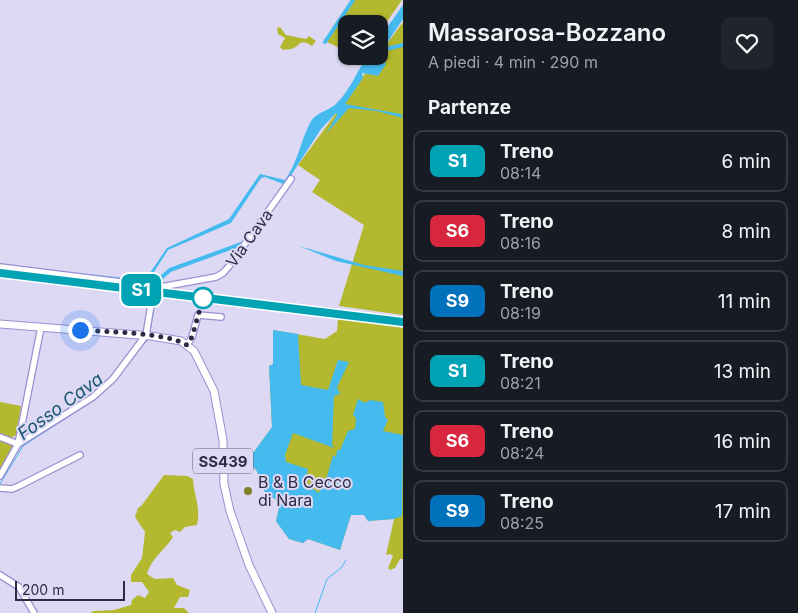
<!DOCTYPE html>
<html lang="it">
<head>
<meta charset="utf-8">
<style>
	body { margin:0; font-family:Inter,sans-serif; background:#20242c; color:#f1f3f6; height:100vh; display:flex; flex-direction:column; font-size:19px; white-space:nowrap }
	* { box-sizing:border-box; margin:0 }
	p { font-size:16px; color:#9ea1a6 }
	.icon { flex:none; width:28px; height:28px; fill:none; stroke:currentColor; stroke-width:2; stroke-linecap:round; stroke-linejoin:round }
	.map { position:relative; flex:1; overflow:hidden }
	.panel { display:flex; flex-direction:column; background:#171b24; width:395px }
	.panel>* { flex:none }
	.badge { padding:0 10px; border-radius:8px; font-size:18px; line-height:32px }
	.tools { position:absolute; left:338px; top:15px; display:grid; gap:10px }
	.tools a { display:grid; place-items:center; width:50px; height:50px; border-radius:10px; background:#171b24; box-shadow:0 1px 4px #0004; font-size:25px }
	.scale { position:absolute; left:15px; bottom:12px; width:110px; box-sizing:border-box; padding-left:5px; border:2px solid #2f2a44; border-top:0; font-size:14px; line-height:18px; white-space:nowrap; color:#2f2a44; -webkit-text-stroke:4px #ddd9f5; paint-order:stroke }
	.you { position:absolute; width:25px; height:25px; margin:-12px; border:4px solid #fff; border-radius:50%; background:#1a73e8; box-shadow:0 0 0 8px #1a73e833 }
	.map>.badge { position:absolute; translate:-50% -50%; box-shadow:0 0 0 2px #fff }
	h2 { padding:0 25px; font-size:19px; line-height:45px }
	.round { display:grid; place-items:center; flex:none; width:52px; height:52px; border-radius:10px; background:#20242c }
	.overview { display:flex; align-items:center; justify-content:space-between; height:85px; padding:0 25px }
	h1 { font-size:24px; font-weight:600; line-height:38px }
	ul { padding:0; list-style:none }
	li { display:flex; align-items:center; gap:15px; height:62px; margin:0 10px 8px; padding:0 15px; border:2px solid #363941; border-radius:10px }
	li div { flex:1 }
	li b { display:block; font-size:19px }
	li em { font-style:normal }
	li .badge { min-width:55px; font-weight:700; text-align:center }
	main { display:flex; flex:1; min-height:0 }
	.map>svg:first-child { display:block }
	.green { fill:#b3b82e }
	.water { fill:#45baef }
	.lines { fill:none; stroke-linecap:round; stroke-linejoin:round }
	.stream { stroke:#45baef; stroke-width:1 }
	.canal { stroke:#45baef; stroke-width:4 }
	.minor-casing { stroke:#9a8fd0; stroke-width:8 }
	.major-casing { stroke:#9a8fd0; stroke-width:9 }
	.minor { stroke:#fff; stroke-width:5.5 }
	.major { stroke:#fff; stroke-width:7 }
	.rail { stroke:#65607a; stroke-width:1; stroke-dasharray:6 6; stroke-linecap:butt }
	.line-casing { stroke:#fff; stroke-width:11 }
	.line { stroke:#00a3b4; stroke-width:8 }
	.walk { stroke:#2f2a44; stroke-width:5; stroke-dasharray:0 9 }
	.stop-dot { fill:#fff; stroke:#00a3b4; stroke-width:2.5 }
	.poi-dot { fill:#7c8029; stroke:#ddd9f5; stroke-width:2 }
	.labels { text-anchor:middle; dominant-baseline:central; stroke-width:4; stroke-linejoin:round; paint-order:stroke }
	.shield { fill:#ddd9f5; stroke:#635e79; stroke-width:1 }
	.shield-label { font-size:15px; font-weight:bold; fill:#2f2a44 }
	.street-label { font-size:16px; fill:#2f2a44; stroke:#ddd9f5 }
	.poi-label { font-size:16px; fill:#2f2a44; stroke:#ddd9f5; text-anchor:start }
	.water-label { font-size:18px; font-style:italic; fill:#195772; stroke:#ddd9f5 }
</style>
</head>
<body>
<main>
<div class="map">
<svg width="403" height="613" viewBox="0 0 403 613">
	<rect width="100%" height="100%" fill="#ddd9f5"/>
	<!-- green -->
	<path class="green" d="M354 0H402L379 33V24H346V51L327 42Z
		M403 22V315L339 306 364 225 312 192 320 180 298 165Z
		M280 27 286 35 306 39 309 36 316 41 312 46C298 37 301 47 291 49 288 50 285 49 283 50L280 47 285 38 278 34 277 28Z
		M338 319 403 328V559H400L395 568 390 570 388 568 393 556 390 554 386 555 394 519 368 521 364 515H351L340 550 308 539 303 543 289 539 276 521 280 503 264 491 259 481C260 474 255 468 250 463L251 456 272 427 269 366 273 364V330L325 339 337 331Z
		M0 402 21 406 16 435 11 438 0 435Z
		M0 438 13 446 0 470Z
		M164 475 187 476 193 479C194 496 201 508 197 525L185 527 180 532 175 530 170 533 173 537C165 550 151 558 147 574L155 579 173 578 177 585 190 590 188 597H180L174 608H184L189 613H90L94 611 114 610 131 605 132 600 138 595 145 598 149 592 142 582H131V575L142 558 145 532 135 517 138 508 142 505Z"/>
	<!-- water -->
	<path class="water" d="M403 5V19L379 55 386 64 378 76 362 73 363 78 345 104 401 114 403 118 377 111 349 108 326 134 337 115 336 113 321 129 288 180 283 184 265 177 261 178 231 223 168 250 147 283 0 265 145 280 167 248 229 219 260 174 285 180C298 162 300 142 310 123 315 113 327 111 335 105 349 92 357 72 367 56H379V39Z
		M299 246 364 265 403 271V276L336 261Z
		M273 330 298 334 301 385 328 390 338 360 349 362 337 387 340 394 334 396 332 445 334 448 293 433 285 455 286 462 308 469 305 484 319 493 323 482 326 480 333 455 336 457 337 450H340L348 431 355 429 356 418 353 415 358 399 365 403 370 400 383 402 385 417 388 420 383 431 403 435 402 516 394 519 368 521 364 515H351L340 550 308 539 303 543 289 539 276 521 280 503 264 491 259 481C260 474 255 468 250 463L251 456 272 427 269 366 273 364Z"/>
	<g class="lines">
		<!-- stream -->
		<path class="stream" d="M150 332 156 296
			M130 360 149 338
			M0 484 23 446 97 398 116 379
			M315 613 327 579 341 568 346 560"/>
		<!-- canal -->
		<path class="canal" d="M325 42 353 0
			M382 50 403 45
			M158 285 162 277 170 270 244 243"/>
		<!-- minor casing -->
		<g class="minor-casing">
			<path id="minor" d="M0 267 161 287 216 277 223 273 230 265 291 179
				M187 345 192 337 198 315 221 317
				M0 437 18 444 93 397 113 379 146 335 154 287
				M0 476 18 444 41 327
				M0 488 12 489 19 486 80 455
				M0 575 19 587 34 613"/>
		</g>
		<!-- major casing -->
		<g class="major-casing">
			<path id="major" d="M0 324 151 336 181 341 194 351 214 391 223 440 224 484 230 511 249 565 272 613"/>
		</g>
		<!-- minor -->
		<use href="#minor" class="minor"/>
		<!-- major -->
		<use href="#major" class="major"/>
		<!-- rail -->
		<path class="rail" d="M0 273 403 322"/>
	</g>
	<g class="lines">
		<!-- line casing -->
		<g class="line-casing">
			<path id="line" d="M0 273 403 322"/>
		</g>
		<!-- line -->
		<use href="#line" class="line"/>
		<!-- walk -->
		<path class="walk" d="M80 330C107 332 165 332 187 345L192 337 203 298"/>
	</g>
	<!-- markers -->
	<circle class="stop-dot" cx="203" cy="298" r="10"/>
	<circle class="poi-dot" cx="248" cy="491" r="5"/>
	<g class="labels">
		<!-- shield labels -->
		<rect class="shield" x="193" y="448.5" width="60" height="25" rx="4"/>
		<g class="shield-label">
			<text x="223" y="461">SS439</text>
		</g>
		<!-- street labels -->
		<g class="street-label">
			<text transform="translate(249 238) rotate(-54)">Via Cava</text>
		</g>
		<!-- poi labels -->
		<g class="poi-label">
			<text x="258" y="482">B &amp; B Cecco<tspan x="258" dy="18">di Nara</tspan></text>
		</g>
		<!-- water labels -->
		<g class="water-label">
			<text transform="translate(60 406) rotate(-36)">Fosso Cava</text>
		</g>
	</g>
</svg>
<div class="tools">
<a><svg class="icon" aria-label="layers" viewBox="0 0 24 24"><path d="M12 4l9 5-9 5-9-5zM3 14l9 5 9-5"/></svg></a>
</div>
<div class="scale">200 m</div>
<div class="you" style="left:80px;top:330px"></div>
<b class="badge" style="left:141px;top:290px;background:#00a3b4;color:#fff">S1</b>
</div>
<section class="panel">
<div class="overview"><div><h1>Massarosa-Bozzano</h1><p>A piedi · 4 min · 290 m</p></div><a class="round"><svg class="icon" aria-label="heart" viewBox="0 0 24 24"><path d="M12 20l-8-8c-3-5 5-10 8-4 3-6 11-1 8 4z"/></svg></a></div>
<h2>Partenze</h2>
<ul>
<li><span class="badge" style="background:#00a3b4;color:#fff">S1</span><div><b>Treno</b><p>08:14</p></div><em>6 min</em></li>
<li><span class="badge" style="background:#d7263d;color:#fff">S6</span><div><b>Treno</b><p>08:16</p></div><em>8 min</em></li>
<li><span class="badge" style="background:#0072bc;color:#fff">S9</span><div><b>Treno</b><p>08:19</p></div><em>11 min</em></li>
<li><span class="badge" style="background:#00a3b4;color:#fff">S1</span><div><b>Treno</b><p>08:21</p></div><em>13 min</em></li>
<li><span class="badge" style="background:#d7263d;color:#fff">S6</span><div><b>Treno</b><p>08:24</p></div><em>16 min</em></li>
<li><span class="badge" style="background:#0072bc;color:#fff">S9</span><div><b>Treno</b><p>08:25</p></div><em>17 min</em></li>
</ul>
</section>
</main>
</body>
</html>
